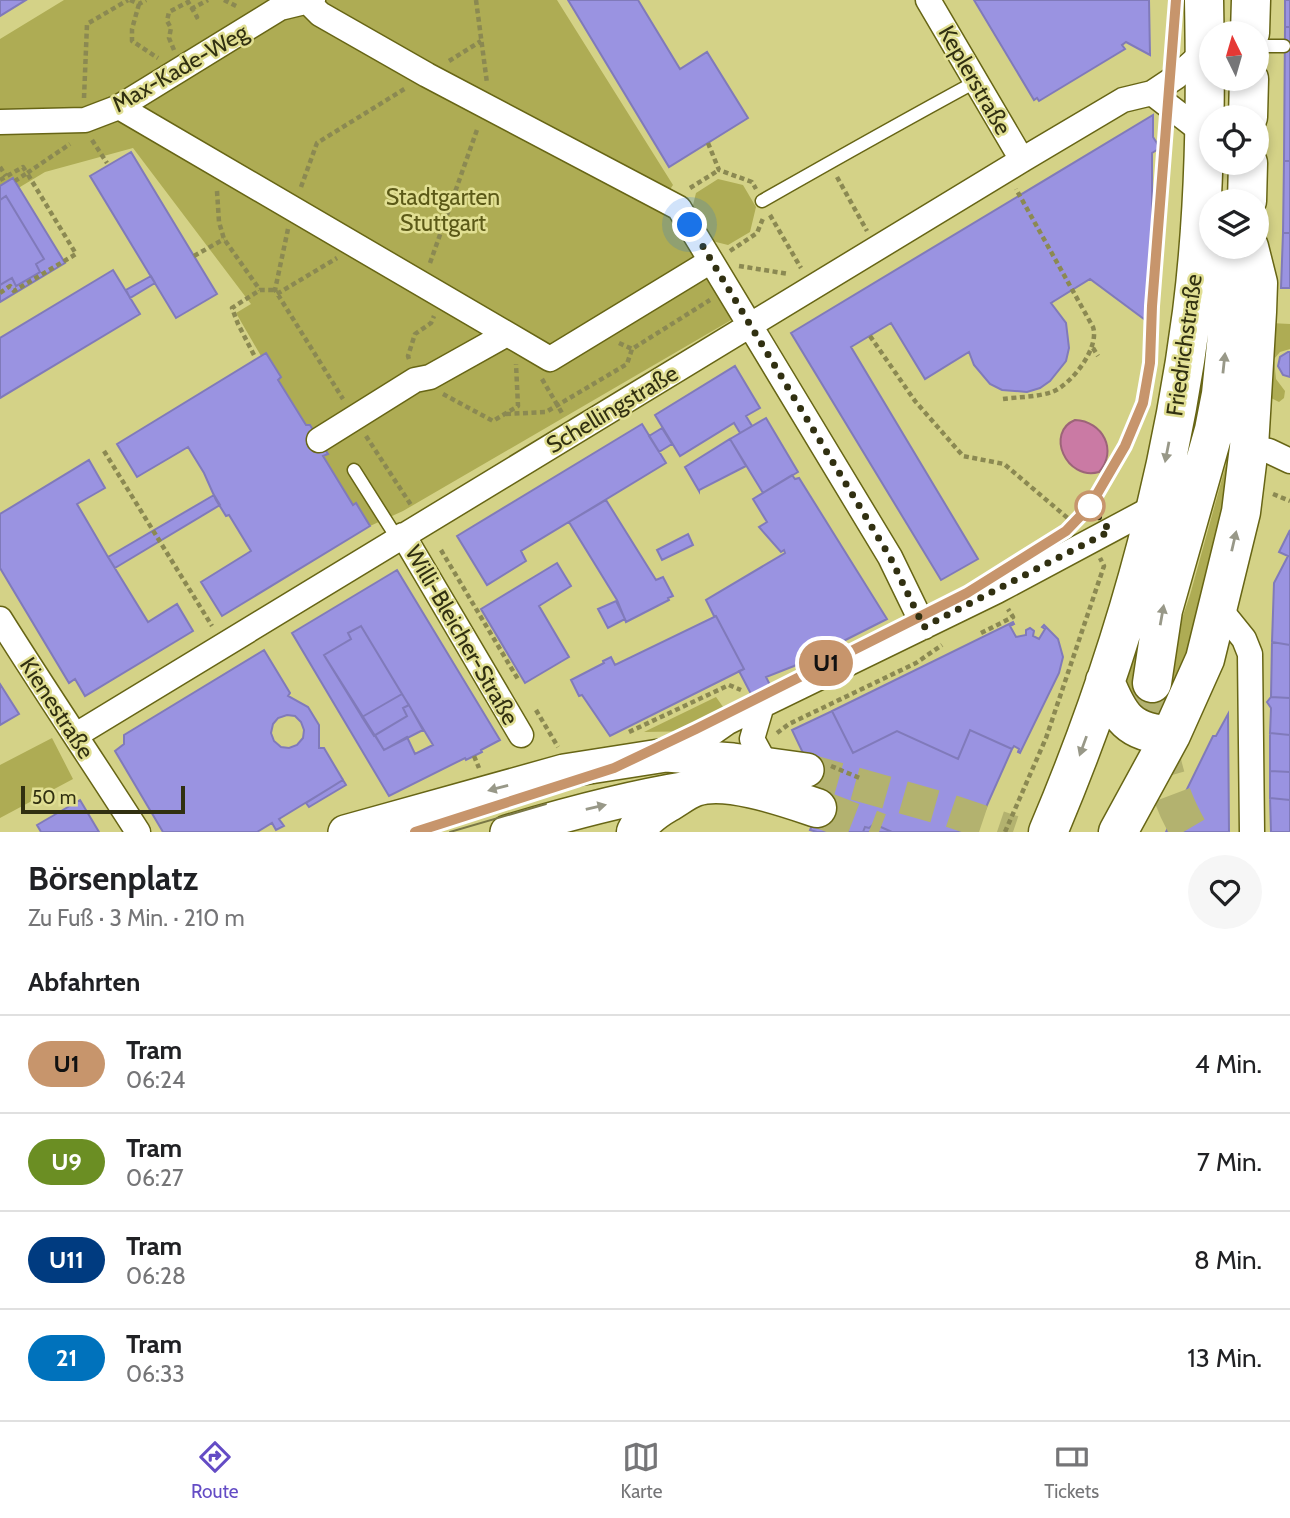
<!DOCTYPE html>
<html lang="de">
<head>
<meta charset="utf-8">
<style>
	body { margin:0; font-family:Cabin,sans-serif; background:#f6f6f6; color:#202124; height:100vh; display:flex; flex-direction:column; font-size:26px; white-space:nowrap }
	* { box-sizing:border-box; margin:0 }
	p { font-size:23px; color:#757577 }
	.icon { flex:none; width:38px; height:38px; fill:none; stroke:currentColor; stroke-width:2; stroke-linecap:round; stroke-linejoin:round }
	.map { position:relative; height:832px; overflow:hidden }
	.sheet { display:flex; flex-direction:column; background:#fff; flex:1 }
	.sheet>* { flex:none }
	.badge { padding:0 14px; border-radius:23px; font-size:24px; line-height:46px }
	.needle { width:46px; rotate:355deg }
	.buttons { position:absolute; left:1199px; top:21px; display:grid; gap:14px }
	.buttons a { display:grid; place-items:center; width:70px; height:70px; border-radius:50%; background:#fff; box-shadow:0 4px 10px #0003; font-size:35px }
	.scale { position:absolute; left:21px; bottom:18px; width:164px; box-sizing:border-box; padding-left:7px; border:4px solid #313011; border-top:0; font-size:19px; line-height:24px; white-space:nowrap; color:#313011; -webkit-text-stroke:5px #e1df93; paint-order:stroke }
	.you { position:absolute; width:35px; height:35px; margin:-18px; border:5px solid #fff; border-radius:50%; background:#1a73e8; box-shadow:0 0 0 10px #1a73e833 }
	.map>.badge { position:absolute; translate:-50% -50%; box-shadow:0 0 0 4px #fff }
	h2 { padding:0 28px; font-size:26px; line-height:63px }
	.round { display:grid; place-items:center; flex:none; width:74px; height:74px; border-radius:37px; background:#f6f6f6 }
	.overview { display:flex; align-items:center; justify-content:space-between; height:119px; padding:0 28px }
	h1 { font-size:33px; font-weight:800; line-height:52px }
	ul { padding:0; list-style:none }
	li { display:flex; align-items:center; gap:21px; height:98px; padding:0 28px; border-top:2px solid #e0e0e0 }
	li div { flex:1 }
	li b { display:block; font-size:26px }
	li em { font-style:normal }
	li .badge { min-width:77px; font-weight:700; text-align:center }
	.tabs { display:flex; justify-content:space-around; align-items:center; height:98px; border-top:2px solid #e0e0e0; background:#fff; font-size:19px; color:#757577 }
	.tabs a { display:grid; justify-items:center; gap:4px }
	.tabs .current { color:#644cc5 }
	.map>svg:first-child { display:block }
	.green { fill:#aeac54 }
	.water { fill:#ca7aa4; stroke:#9c6478; stroke-width:2 }
	.building { fill:#9a93e1; stroke:#807aba; stroke-width:2; fill-rule:evenodd }
	.lines { fill:none; stroke-linecap:round; stroke-linejoin:round }
	.secondary-tunnel { stroke:#b3b26f; stroke-width:33; stroke-dasharray:33 17; stroke-linecap:butt }
	.primary-tunnel { stroke:#b3b26f; stroke-width:38; stroke-dasharray:38 19; stroke-linecap:butt }
	.lane-casing { stroke:#676515; stroke-width:15 }
	.street-casing { stroke:#676515; stroke-width:27 }
	.secondary-casing { stroke:#676515; stroke-width:36 }
	.primary-casing { stroke:#676515; stroke-width:41 }
	.path { stroke:#8b8952; stroke-width:4.5; stroke-dasharray:5 3.5; stroke-linecap:butt }
	.lane { stroke:#fff; stroke-width:12 }
	.street { stroke:#fff; stroke-width:24 }
	.secondary { stroke:#fff; stroke-width:33 }
	.primary { stroke:#fff; stroke-width:38 }
	.tram { stroke:#797745; stroke-width:2 }
	.oneway { fill:#989888 }
	.line-casing { stroke:#fff; stroke-width:16 }
	.line { stroke:#c7956c; stroke-width:10 }
	.walk { stroke:#313011; stroke-width:7; stroke-dasharray:0 12.6 }
	.stop-dot { fill:#fff; stroke:#c7956c; stroke-width:3.5 }
	.labels { text-anchor:middle; dominant-baseline:central; stroke-width:5; stroke-linejoin:round; paint-order:stroke }
	.street-label { font-size:23px; fill:#313011; stroke:#e1df93 }
	.park-label { font-size:23px; fill:#5b5917; stroke:#e1df93 }
</style>
</head>
<body>
<div class="map">
<svg width="1290" height="832" viewBox="0 0 1290 832">
	<rect width="100%" height="100%" fill="#d4d287"/>
	<!-- green -->
	<path class="green" d="M64 0H557L673 185 669 191 690 217 696 193 718 179 743 185 756 207 750 232 728 245 704 239 745 312 403 511 370 526 356 504 353 505 323 456 327 454 310 425H306L278 380 281 377 266 353 261 356 236 313 251 304 133 148 45 172 0 199V39Z
		M1268 323 1290 324V349L1280 352 1274 359 1276 379 1285 391 1284 398 1279 402 1269 397Z
		M1235 432 1208 599 1164 714 1151 721 1126 694V679L1157 574 1159 686 1190 595Z
		M716 697 726 711 699 731 644 732Z
		M52 738 73 779 0 818V765Z"/>
	<!-- water -->
	<path class="water" d="M1075 420C1103 421 1118 451 1099 472 1066 481 1045 432 1075 420Z"/>
	<!-- building -->
	<path class="building" d="M0 0H26L0 16Z
		M568 0H638L680 69 707 52 748 118 669 167Z
		M974 0H1149L1150 55 1126 42 1122 45 1125 49 1039 101 1037 98 1034 100Z
		M1285 0H1290V27H1285Z
		M1285 27H1290V161H1284Z
		M1153 115V137L1160 148 1152 153V325L1090 279 1051 303 1066 323 1069 348 1066 361 1050 381 1040 388 1027 392 1002 390 990 384 974 365 969 352 925 379 891 323 851 347 978 559 941 580 791 333Z
		M131 152 217 294 176 318 90 176Z
		M1284 161H1290V233H1283Z
		M13 178 65 263 0 302V285L12 278 16 286 40 272 36 264 44 259 6 196 0 200V186Z
		M6 196 44 259 36 264 40 272 16 286 12 278 0 285V200Z
		M1283 233H1290V288H1281Z
		M113 270 140 314 0 398V338Z
		M151 276 155 283 130 298 126 290Z
		M1288 352H1290V377L1283 375 1278 366 1280 357Z
		M266 353 281 377 278 380 306 425H310L328 454 323 456 353 505 356 503 370 526 222 616 201 582 251 551 229 515 226 516 216 500 204 473 188 447 137 477 117 444Z
		M735 366 760 408 746 416 752 426 740 433 734 423 680 456 655 415Z
		M766 418 798 472 763 493 730 439Z
		M642 424 666 463 521 551 526 561 487 585 457 536Z
		M662 428 672 444 659 452 649 436Z
		M730 439 746 466 699 490V491L685 467Z
		M89 460 105 488 77 504 108 557 148 622 177 604 193 631 85 696 75 679 69 683 0 568V514Z
		M792 475 795 479 799 478 887 619 794 666 766 677 770 685 751 694 739 671 744 669 716 616H714L706 600 785 553 784 550 781 552 759 527 767 522 753 499Z
		M214 495 220 505 115 568 108 557Z
		M606 500 656 580 663 577 673 596 668 598 669 600 626 622 617 600 569 522Z
		M1290 530V645L1272 642 1274 583 1288 556 1279 552Z
		M688 534 693 545 662 560 657 550Z
		M557 563 571 586 539 606 569 657 525 683 481 609Z
		M397 570 500 740 481 750 482 752 466 760 465 758 389 796 292 633ZM361 626 433 745 415 754 407 737 384 750 324 655 351 639 348 633Z
		M616 601 625 619 608 628 598 609Z
		M716 616 744 669 610 736 582 695 579 696 571 680 604 663 603 661 611 657 615 665Z
		M1013 622 1014 624 1010 626 1016 637 1026 635V630L1030 628 1034 631 1033 636 1039 639 1045 629 1042 627 1044 625 1058 639 1063 657 1059 673 1020 753 1018 752 1019 749 1014 746 1012 749 970 730 958 759 897 731 853 753 832 711Z
		M361 626 402 694 362 717 324 655 351 639 348 633Z
		M1272 642 1290 645V698L1271 697Z
		M264 650 290 693 288 696 308 707 319 725V748H324L343 780 279 819 284 826 276 830 272 823 257 832H163L115 751 124 744V735ZM287 715 295 716 301 722 304 730 303 738 297 745 289 748 281 747 274 741 271 733 273 724 278 718Z
		M0 684 19 714 0 725Z
		M402 694 409 705 403 708 407 716 374 736 362 717Z
		M1271 697 1290 698V735L1270 733 1271 708 1267 702Z
		M409 705 423 730 384 750 375 735 407 716 403 708Z
		M832 711 853 753 897 731 958 759 970 730 1012 749 975 832H892L874 824 869 828 865 827 863 832H817L810 830 824 797 792 730Z
		M1228 714 1229 832H1166L1213 736H1216Z
		M1270 733 1290 735V772L1270 771Z
		M1270 771 1290 772V800L1270 798Z
		M343 780 346 785 309 807 306 803Z
		M1270 798 1290 800V832H1271Z
		M80 800 99 832H41L37 825Z
		M874 824 892 832H863L865 827 869 828Z"/>
	<g class="lines">
		<!-- secondary-tunnel -->
		<path class="secondary-tunnel" d="M807 770 948 810 1013 832"/>
		<!-- primary-tunnel -->
		<path class="primary-tunnel" d="M1152 683C1154 733 1163 788 1190 832
			M817 808 879 832"/>
		<!-- lane casing -->
		<g class="lane-casing">
			<path id="lane" d="M1256 46H1284
				M762 201C834 160 905 120 977 81
				M354 470 397 538"/>
		</g>
		<!-- street casing -->
		<g class="street-casing">
			<path id="street" d="M306 0 320 14 427 75 679 208 890 557 924 627
				M928 0 1022 160
				M1152 93 1205 134
				M119 107 550 359 711 261
				M0 122 85 120 119 107 280 8 313 0
				M319 440 415 380 430 377 507 334
				M1249 447 1269 451 1290 461
				M403 535 521 735
				M1219 608 1244 639 1250 654 1252 832
				M0 619C45 691 92 760 138 832
				M762 705 752 739 765 763
				M76 735 1022 160 1123 100 1152 93 1176 77 1205 51
				M667 754 708 736 728 722 997 591 1156 506"/>
		</g>
		<!-- secondary casing -->
		<g class="secondary-casing">
			<path id="secondary" d="M345 832 564 771 666 755 733 760 807 770
				M507 832C567 814 626 798 688 788"/>
		</g>
		<!-- primary casing -->
		<g class="primary-casing">
			<path id="primary" d="M1250 33 1251 0
				M1248 117 1249 79
				M1247 201 1248 163
				M1105 681C1119 716 1129 734 1171 735
				M1152 683 1163 610 1214 430 1221 394 1236 247
				M636 832C642 819 655 810 667 803 676 798 686 790 695 787 726 776 787 798 817 808
				M1048 832C1118 667 1169 490 1192 312 1205 209 1206 104 1204 0
				M1118 832 1171 735 1205 659 1241 512 1249 447 1257 312 1258 283 1249 247"/>
		</g>
		<!-- path -->
		<path class="path" d="M130 0 139 4 146 0
			M187 0 197 17 193 19
			M224 0 238 7
			M476 0 487 83
			M139 4 132 29V41L158 58
			M191 9 208 0
			M174 50 169 38 171 28 167 21 169 12 188 2
			M449 61 481 41
			M84 98 87 24 128 0
			M92 140 107 163
			M708 143 719 170 752 182 756 189
			M0 167 6 176
			M837 177 867 231
			M0 180 23 167 27 173 70 144
			M301 187 317 143 406 88
			M690 188 719 170
			M217 191 219 222 224 239 260 290
			M770 215 801 268
			M288 229 275 290 343 399
			M730 251 757 233 764 216
			M194 256 224 239
			M430 263 478 127
			M739 266 789 274
			M0 293 10 286 14 291 76 254 27 173 15 181
			M277 294 337 258
			M870 336 915 401 963 456 1004 464 1077 526
			M619 343 632 349 710 300
			M1093 348 1098 356
			M254 355 238 324 232 308 260 290H275
			M409 359 408 356 415 334 431 323 434 316
			M542 379 562 413
			M443 394 493 421 518 406 516 364
			M1003 399C1018 397 1037 397 1052 392 1071 385 1100 348 1093 327L1016 189
			M506 414 546 412 627 364 632 349
			M366 436 411 505
			M104 451 212 626
			M1273 494 1290 501
			M441 550 519 681
			M981 633 1013 617 1008 609
			M536 710 558 747
			M629 732 729 685 741 690
			M777 733 789 724 916 663 942 645
			M474 756 479 768
			M831 766 862 779
			M1005 832 1046 738 1104 566 1100 558"/>
		<!-- lane -->
		<use href="#lane" class="lane"/>
		<!-- street -->
		<use href="#street" class="street"/>
		<!-- secondary -->
		<use href="#secondary" class="secondary"/>
		<!-- primary -->
		<use href="#primary" class="primary"/>
		<!-- tram -->
		<path class="tram" d="M415 832 543 793
			M450 832 546 804"/>
	</g>
	<!-- one-way arrows -->
	<defs><path id="oneway-solid" d="M-6-.8H1V-3.2L6.5 0L1 3.2V.8H-6Z" transform="scale(1.75)"/></defs>
	<g class="oneway">
		<use href="#oneway-solid" transform="translate(1224 363) rotate(-84)"/>
		<use href="#oneway-solid" transform="translate(1167 452) rotate(101)"/>
		<use href="#oneway-solid" transform="translate(1234 541) rotate(-77)"/>
		<use href="#oneway-solid" transform="translate(1162 615) rotate(-80)"/>
		<use href="#oneway-solid" transform="translate(1083 746) rotate(110)"/>
		<use href="#oneway-solid" transform="translate(498 788) rotate(165)"/>
		<use href="#oneway-solid" transform="translate(596 807) rotate(-13)"/>
	</g>
	<g class="lines">
		<!-- line casing -->
		<g class="line-casing">
			<path id="line" d="M415 832 614 768 696 729 967 593 1066 531 1090 506 1125 446 1143 403 1150 363 1152 306 1176 0"/>
		</g>
		<!-- line -->
		<use href="#line" class="line"/>
		<!-- walk -->
		<path class="walk" d="M690 225 890 557 924 627 1110 531 1090 506"/>
	</g>
	<!-- markers -->
	<circle class="stop-dot" cx="1090" cy="506" r="14"/>
	<g class="labels">
		<!-- street labels -->
		<g class="street-label">
			<text transform="translate(180 68) rotate(-30)">Max-Kade-Weg</text>
			<text transform="translate(975 80) rotate(60)">Keplerstraße</text>
			<text transform="translate(1184 345) rotate(-82)">Friedrichstraße</text>
			<text transform="translate(612 409) rotate(-31)">Schellingstraße</text>
			<text transform="translate(462 635) rotate(60)">Willi-Bleicher-Straße</text>
			<text transform="translate(57 708) rotate(57)">Kienestraße</text>
		</g>
		<!-- park labels -->
		<g class="park-label">
			<text x="443" y="197">Stadtgarten<tspan x="443" dy="26">Stuttgart</tspan></text>
		</g>
	</g>
</svg>
<div class="buttons">
<a><svg class="needle" viewBox="-14 -14 28 28"><path d="M0-13l5 13h-10z" fill="#e53935"/><path d="M0 13l5-13h-10z" fill="#757577"/></svg></a>
<a><svg class="icon" aria-label="locate" viewBox="0 0 24 24"><circle cx="12" cy="12" r="6"/><path d="M12 2v4M12 18v4M2 12h4M18 12h4"/></svg></a>
<a><svg class="icon" aria-label="layers" viewBox="0 0 24 24"><path d="M12 4l9 5-9 5-9-5zM3 14l9 5 9-5"/></svg></a>
</div>
<div class="scale">50 m</div>
<div class="you" style="left:690px;top:225px"></div>
<b class="badge" style="left:826px;top:663px;background:#c7956c;color:#111">U1</b>
</div>
<section class="sheet">
<div class="overview"><div><h1>Börsenplatz</h1><p>Zu Fuß · 3 Min. · 210 m</p></div><a class="round"><svg class="icon" aria-label="heart" viewBox="0 0 24 24"><path d="M12 20l-8-8c-3-5 5-10 8-4 3-6 11-1 8 4z"/></svg></a></div>
<h2>Abfahrten</h2>
<ul>
<li><span class="badge" style="background:#c7956c;color:#111">U1</span><div><b>Tram</b><p>06:24</p></div><em>4 Min.</em></li>
<li><span class="badge" style="background:#6b8e23;color:#fff">U9</span><div><b>Tram</b><p>06:27</p></div><em>7 Min.</em></li>
<li><span class="badge" style="background:#003b80;color:#fff">U11</span><div><b>Tram</b><p>06:28</p></div><em>8 Min.</em></li>
<li><span class="badge" style="background:#0072bc;color:#fff">21</span><div><b>Tram</b><p>06:33</p></div><em>13 Min.</em></li>
</ul>
</section>
<nav class="tabs">
<a class="current"><svg class="icon" aria-label="directions" viewBox="0 0 24 24"><path d="M12 3l9 9-9 9-9-9zM9 14v-3h6M13 9l2 2-2 2"/></svg>Route</a>
<a><svg class="icon" aria-label="map" viewBox="0 0 24 24"><path d="M3 6l6-2 6 2 6-2v14l-6 2-6-2-6 2zM9 4v14M15 6v14"/></svg>Karte</a>
<a><svg class="icon" aria-label="tickets" viewBox="0 0 24 24"><path d="M3 7h18v10H3zM15 7v10"/></svg>Tickets</a>
</nav>
</body>
</html>
